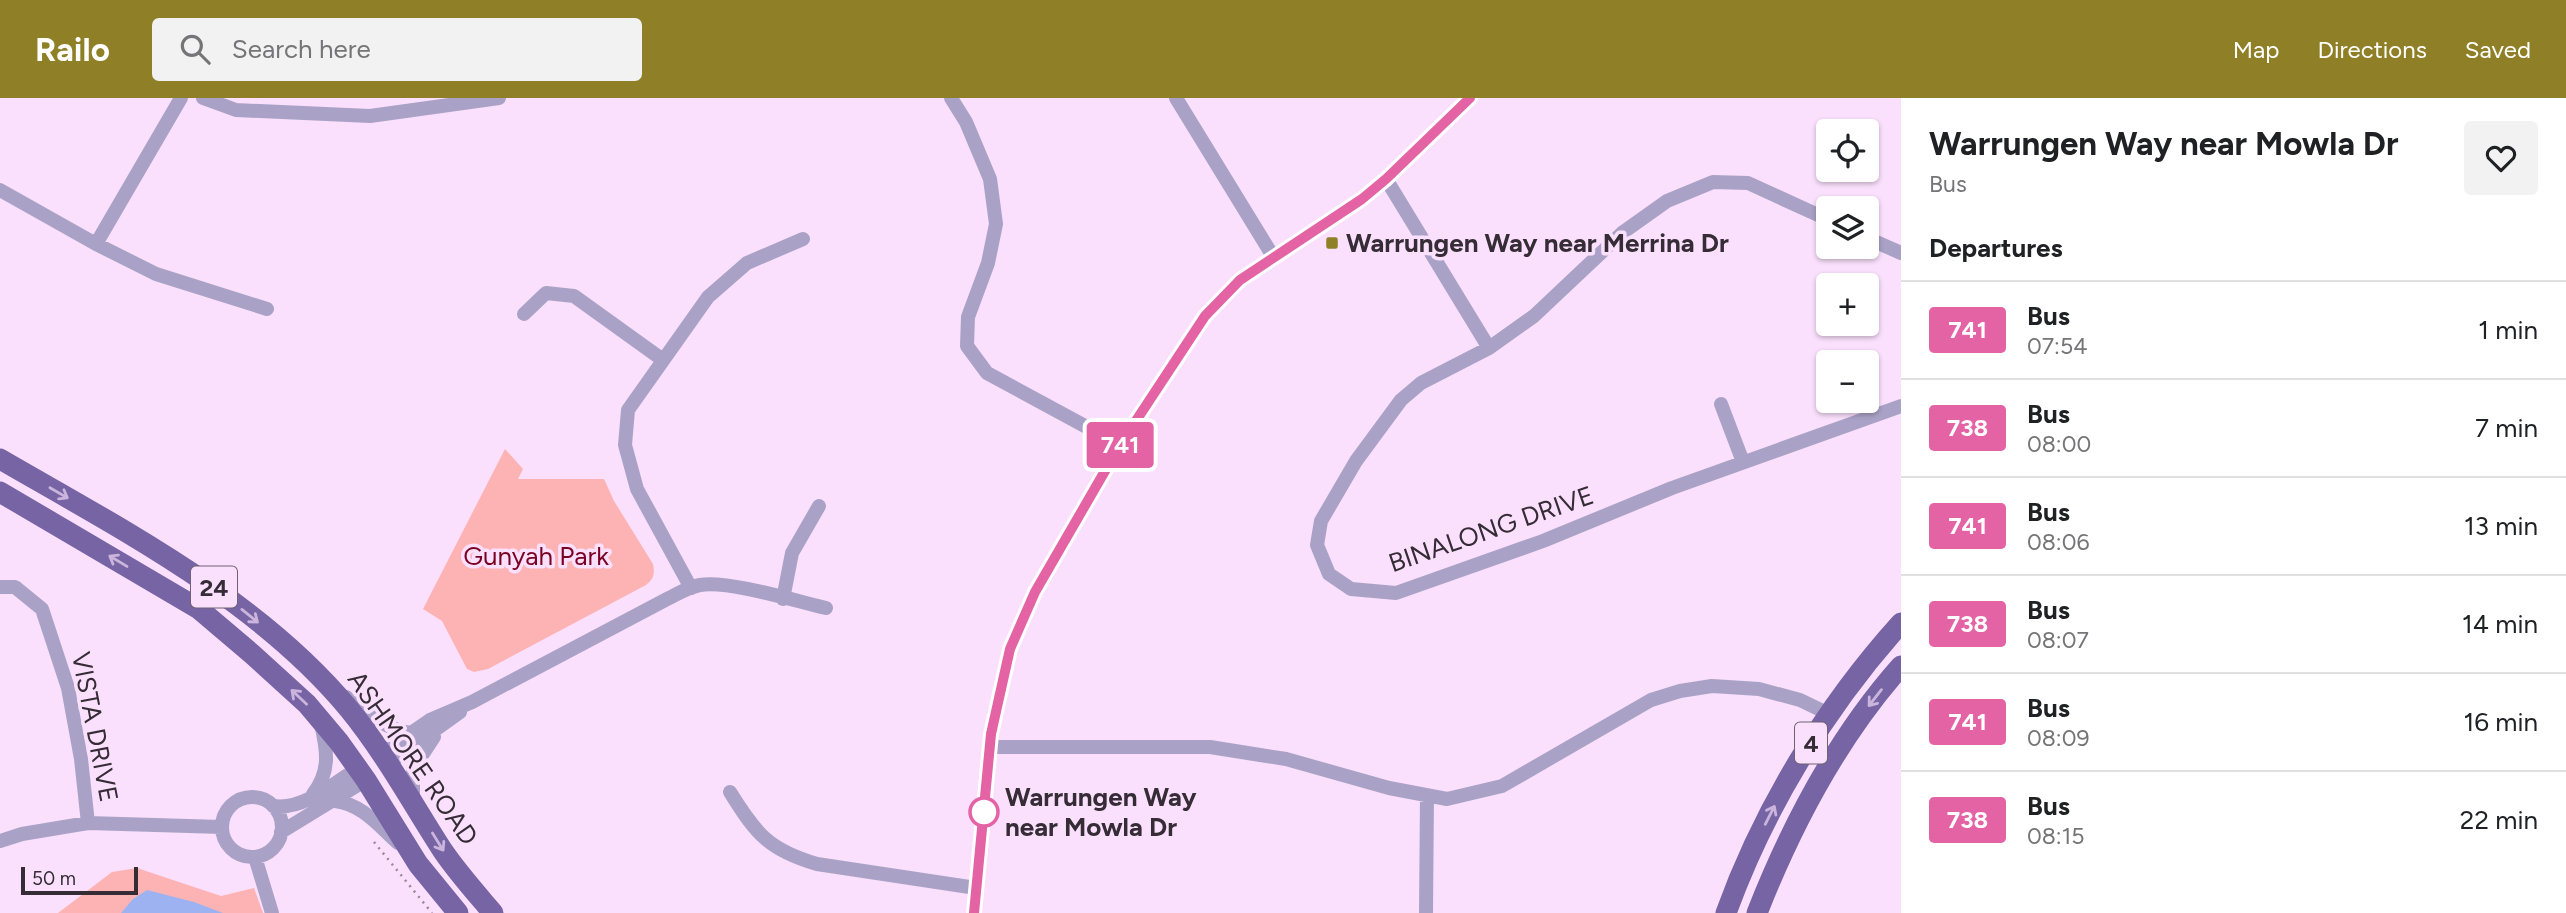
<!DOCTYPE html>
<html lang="en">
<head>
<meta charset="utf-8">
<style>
	body { margin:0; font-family:Figtree,sans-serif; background:#f2f2f2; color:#202124; height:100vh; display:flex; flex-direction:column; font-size:26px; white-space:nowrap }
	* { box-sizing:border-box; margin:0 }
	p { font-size:23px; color:#757577 }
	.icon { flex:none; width:38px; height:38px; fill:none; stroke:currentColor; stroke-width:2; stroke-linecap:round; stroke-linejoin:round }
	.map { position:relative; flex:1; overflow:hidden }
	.panel { display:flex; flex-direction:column; background:#fff; width:665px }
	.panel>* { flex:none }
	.badge { padding:0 14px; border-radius:5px; font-size:24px; line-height:46px }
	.fabs { position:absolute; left:1816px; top:21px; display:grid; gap:14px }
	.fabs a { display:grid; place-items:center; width:63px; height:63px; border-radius:7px; background:#fff; box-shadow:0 2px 5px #0004; font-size:35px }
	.scale { position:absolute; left:21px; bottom:18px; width:117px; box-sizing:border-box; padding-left:7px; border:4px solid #352c36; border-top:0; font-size:19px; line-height:24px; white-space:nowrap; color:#352c36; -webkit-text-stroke:5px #fae0fc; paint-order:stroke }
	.map>.badge { position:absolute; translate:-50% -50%; box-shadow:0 0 0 4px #fff }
	h2 { padding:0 28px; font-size:26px; line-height:63px }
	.round { display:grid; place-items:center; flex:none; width:74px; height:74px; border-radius:7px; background:#f2f2f2 }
	.summary { display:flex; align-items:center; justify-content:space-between; height:119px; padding:0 28px }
	h1 { font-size:33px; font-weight:700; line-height:52px }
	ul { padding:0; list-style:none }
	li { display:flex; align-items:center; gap:21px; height:98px; padding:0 28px; border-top:2px solid #e0e0e0 }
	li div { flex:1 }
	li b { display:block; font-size:26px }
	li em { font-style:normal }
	li .badge { min-width:77px; font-weight:700; text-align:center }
	header { display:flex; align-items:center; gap:42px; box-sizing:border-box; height:98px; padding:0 35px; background:#8f7f26; color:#fff }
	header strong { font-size:33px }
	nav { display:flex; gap:38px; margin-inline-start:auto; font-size:24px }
	.search { width:490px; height:63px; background:#f2f2f2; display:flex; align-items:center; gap:18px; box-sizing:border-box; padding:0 24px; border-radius:7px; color:#757577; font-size:26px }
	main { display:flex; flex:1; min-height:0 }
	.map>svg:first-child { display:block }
	.green { fill:#fdb3b4 }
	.water { fill:#9db3f1 }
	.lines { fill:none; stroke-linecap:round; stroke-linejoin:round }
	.path { stroke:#99879a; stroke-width:2.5; stroke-dasharray:2 5; stroke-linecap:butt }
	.street { stroke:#aaa2c6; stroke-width:14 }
	.primary { stroke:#7664a4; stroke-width:21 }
	.oneway { stroke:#ccb5dd }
	.line-casing { stroke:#fff; stroke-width:16 }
	.line { stroke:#e463a4; stroke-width:10 }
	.poi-dot { fill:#8f7f26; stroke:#fae0fc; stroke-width:2.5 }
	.stop-dot { fill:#fff; stroke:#e463a4; stroke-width:3.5 }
	.labels { text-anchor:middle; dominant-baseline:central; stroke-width:7; stroke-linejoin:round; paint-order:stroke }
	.shield { fill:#fae0fc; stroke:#706271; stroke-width:2 }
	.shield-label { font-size:24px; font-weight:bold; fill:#352c36 }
	.poi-label { font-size:26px; font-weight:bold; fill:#352c36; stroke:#fae0fc; text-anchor:start }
	.street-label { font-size:26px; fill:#352c36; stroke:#fae0fc }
	.park-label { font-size:26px; fill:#7a0221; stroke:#fae0fc }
	.stop-label { font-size:26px; font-weight:bold; fill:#352c36; stroke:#fae0fc; text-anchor:start }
</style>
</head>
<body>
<header>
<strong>Railo</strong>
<div class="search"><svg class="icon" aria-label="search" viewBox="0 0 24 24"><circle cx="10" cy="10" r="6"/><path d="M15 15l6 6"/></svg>Search here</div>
<nav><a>Map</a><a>Directions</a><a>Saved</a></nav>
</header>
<main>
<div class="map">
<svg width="1901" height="815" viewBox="0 0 1901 815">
	<rect width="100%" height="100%" fill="#fae0fc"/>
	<!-- green -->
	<path class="green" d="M505 351 523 371 518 381H604L614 403 653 466C655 476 654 481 646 487L488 571 474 574 467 571 442 523 423 511Z
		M137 770 221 798 254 790 263 815H58L112 774Z"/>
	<!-- water -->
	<path class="water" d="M147 792 194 804 223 815H121L133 801Z"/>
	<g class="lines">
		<!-- path -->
		<path class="path" d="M374 744 432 815"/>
		<!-- street -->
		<path class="street" d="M203 0 236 12 370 18 499 0
			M951 0 966 24 990 81 996 126 988 165 968 219 967 248 987 275 1120 347
			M1176 0 1274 160
			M1386 81 1489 250
			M0 92 96 146 156 176 267 211
			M1829 122 1748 85 1713 84 1667 103 1622 135 1534 218 1489 250 1421 285 1401 302 1356 363 1321 423 1317 447 1329 476 1351 491 1396 495 1543 443 1672 390 1901 308
			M1867 140 1901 155
			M96 146 181 0
			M524 216 546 195 574 198 663 262
			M1721 306 1743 364
			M0 489H15L42 511 68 590 81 661 88 725
			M691 490 637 391 625 347 628 312 708 199 747 165 803 141
			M783 501 792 455 819 408
			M346 599C365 613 387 633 412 635
			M990 649H1210L1286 661 1389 690 1447 701 1502 688 1651 602 1680 593 1712 588 1759 591 1800 602 1829 616
			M382 655 430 622 472 604 669 500C679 495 689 489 700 487 728 482 796 503 826 510
			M389 665 460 614
			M730 694C756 736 769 752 817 766L976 790
			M313 696C331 673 327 652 321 626
			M413 699V671L434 639
			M222 729a30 30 0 1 1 60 0a30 30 0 1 1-60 0Z
			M335 703C362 706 379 728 398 745
			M273 708C302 713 335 685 358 670
			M281 734 366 682
			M0 743 22 736 88 725 222 729
			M255 759 272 815
			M974 815 991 636 1010 551 1035 494 1120 347 1205 218 1240 182 1361 101 1386 81 1470 0
			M1426 815 1427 697"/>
		<!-- primary -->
		<path class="primary" d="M0 361C121 431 259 502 349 611 385 655 412 705 443 753 458 775 476 795 493 815
			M0 394 199 511 252 556 307 606 339 644 366 682 418 766 458 815
			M1726 815C1764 710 1826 608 1901 525
			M1757 815C1792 726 1837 640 1901 568"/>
	</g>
	<!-- one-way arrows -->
	<defs><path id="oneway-shaft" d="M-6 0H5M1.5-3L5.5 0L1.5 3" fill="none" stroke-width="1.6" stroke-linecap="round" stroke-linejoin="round" transform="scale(1.75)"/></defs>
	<g class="oneway">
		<use href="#oneway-shaft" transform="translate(59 395) rotate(30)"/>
		<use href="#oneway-shaft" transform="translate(118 463) rotate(-149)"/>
		<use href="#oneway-shaft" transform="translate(250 518) rotate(39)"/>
		<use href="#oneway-shaft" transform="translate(299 599) rotate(-137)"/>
		<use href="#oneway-shaft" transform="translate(1875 600) rotate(128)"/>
		<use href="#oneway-shaft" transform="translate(1770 717) rotate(-63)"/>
		<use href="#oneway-shaft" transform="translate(438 744) rotate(58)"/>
	</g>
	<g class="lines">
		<!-- line casing -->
		<g class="line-casing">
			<path id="line" d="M974 815 991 636 1010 551 1035 494 1120 347 1205 218 1240 182 1362 101 1386 81 1470 0"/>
		</g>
		<!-- line -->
		<use href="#line" class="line"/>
	</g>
	<!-- markers -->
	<rect class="poi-dot" x="1325" y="138" width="14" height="14" rx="3.5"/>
	<circle class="stop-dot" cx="984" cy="714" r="14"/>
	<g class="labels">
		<!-- shield labels -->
		<g class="shield">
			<rect x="191" y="468.5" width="46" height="41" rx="5"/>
			<rect x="1795" y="624.5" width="32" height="41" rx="5"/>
		</g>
		<g class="shield-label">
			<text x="214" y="489">24</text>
			<text x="1811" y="645">4</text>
		</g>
		<!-- poi labels -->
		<g class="poi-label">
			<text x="1346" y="145">Warrungen Way near Merrina Dr</text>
		</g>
		<!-- street labels -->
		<g class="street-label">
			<text transform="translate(1491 431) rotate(-19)">BINALONG DRIVE</text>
			<text transform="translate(95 629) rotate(79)">VISTA DRIVE</text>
			<text transform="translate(413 660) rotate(55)">ASHMORE ROAD</text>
		</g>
		<!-- park labels -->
		<g class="park-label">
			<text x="536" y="458">Gunyah Park</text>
		</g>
		<!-- stop labels -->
		<g class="stop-label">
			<text x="1005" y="699">Warrungen Way<tspan x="1005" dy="30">near Mowla Dr</tspan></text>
		</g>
	</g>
</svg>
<div class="fabs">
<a><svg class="icon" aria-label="locate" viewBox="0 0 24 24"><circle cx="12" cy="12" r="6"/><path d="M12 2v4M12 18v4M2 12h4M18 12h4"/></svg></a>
<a><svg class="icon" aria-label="layers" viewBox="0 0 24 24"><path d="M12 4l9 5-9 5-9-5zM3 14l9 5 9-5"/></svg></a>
<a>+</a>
<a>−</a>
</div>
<div class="scale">50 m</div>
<b class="badge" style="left:1120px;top:347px;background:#e463a4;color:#fff">741</b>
</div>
<section class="panel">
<div class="summary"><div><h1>Warrungen Way near Mowla Dr</h1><p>Bus</p></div><a class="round"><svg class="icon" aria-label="heart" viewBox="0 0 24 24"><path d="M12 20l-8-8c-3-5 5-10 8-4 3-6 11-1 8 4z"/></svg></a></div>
<h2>Departures</h2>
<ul>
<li><span class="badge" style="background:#e463a4;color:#fff">741</span><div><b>Bus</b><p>07:54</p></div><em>1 min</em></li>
<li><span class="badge" style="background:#e463a4;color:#fff">738</span><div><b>Bus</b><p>08:00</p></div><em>7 min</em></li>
<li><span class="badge" style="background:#e463a4;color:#fff">741</span><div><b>Bus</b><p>08:06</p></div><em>13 min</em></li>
<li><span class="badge" style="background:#e463a4;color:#fff">738</span><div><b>Bus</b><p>08:07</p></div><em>14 min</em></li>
<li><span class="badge" style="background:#e463a4;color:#fff">741</span><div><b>Bus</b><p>08:09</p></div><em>16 min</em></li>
<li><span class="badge" style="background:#e463a4;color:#fff">738</span><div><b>Bus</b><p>08:15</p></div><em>22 min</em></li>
</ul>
</section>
</main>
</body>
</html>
